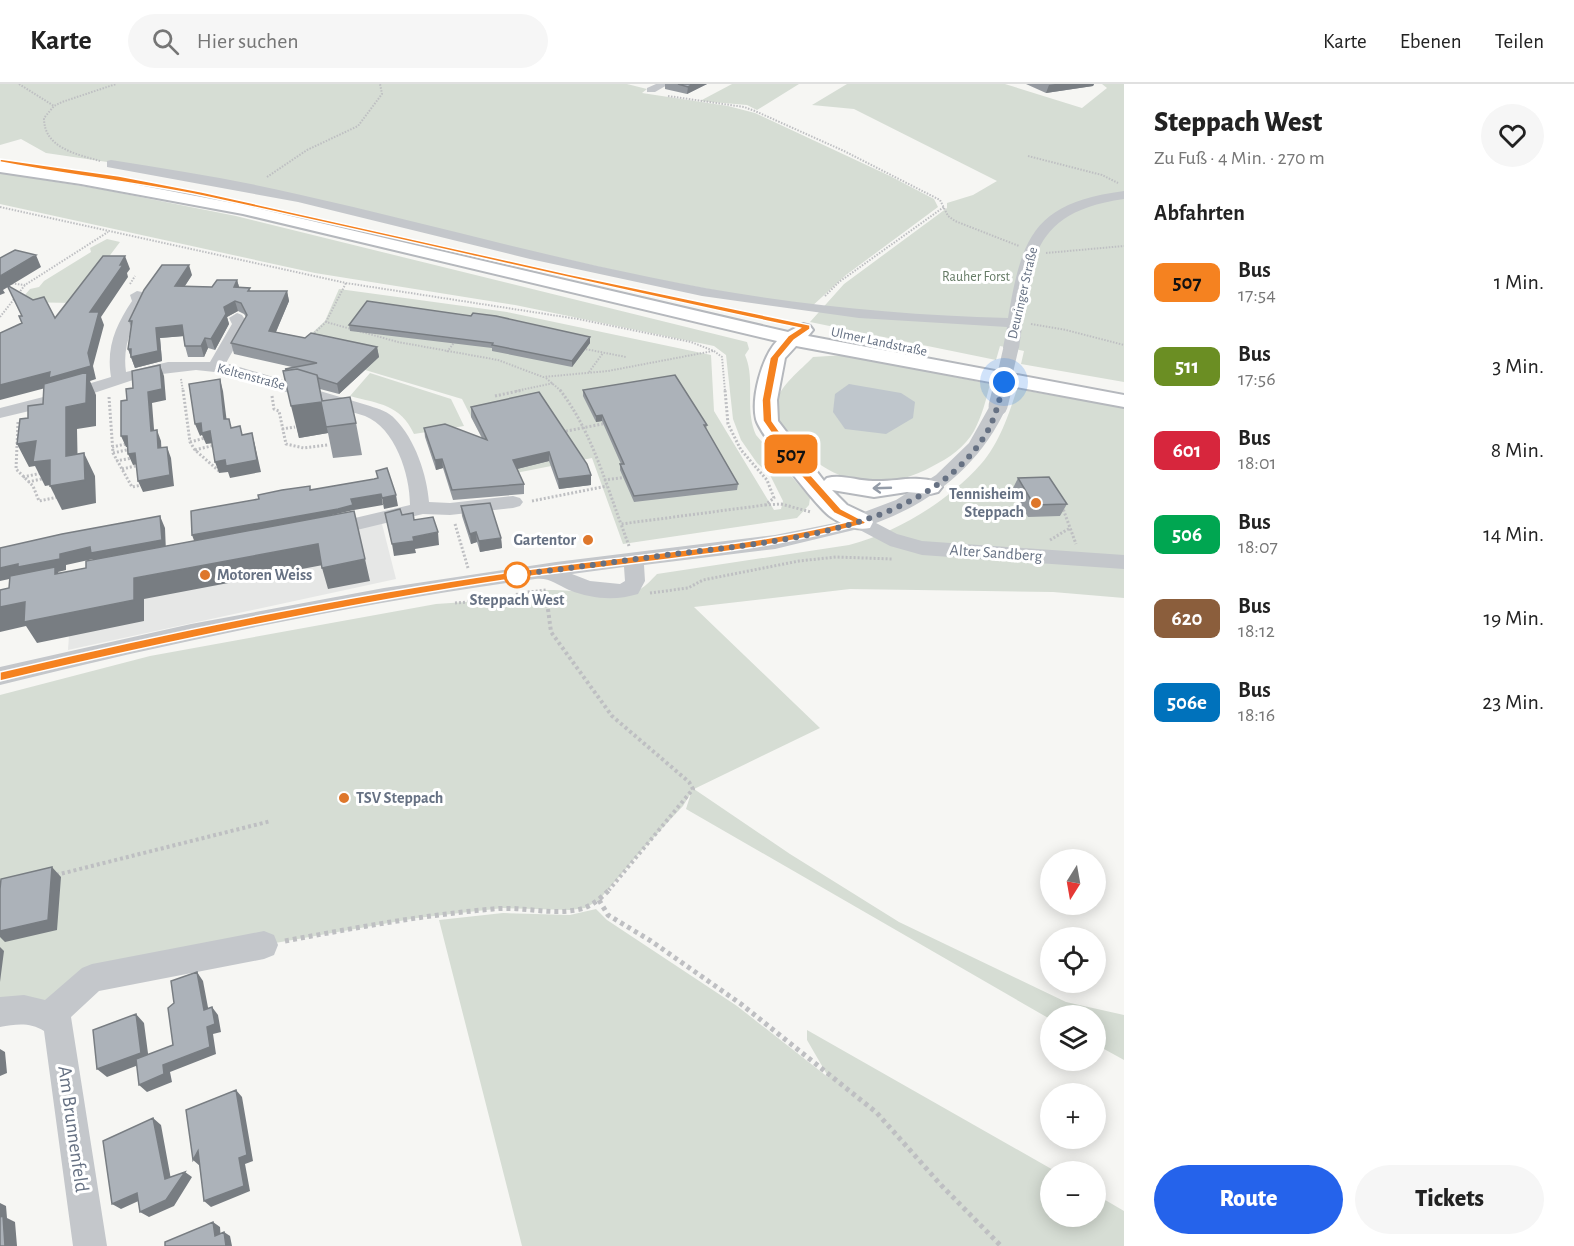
<!DOCTYPE html>
<html lang="de">
<head>
<meta charset="utf-8">
<style>
	body { margin:0; font-family:"Alegreya Sans",sans-serif; background:#f6f6f6; color:#222; height:100vh; display:flex; flex-direction:column; font-size:22px; white-space:nowrap }
	* { box-sizing:border-box; margin:0 }
	p { font-size:20px; color:#767676 }
	.icon { flex:none; width:33px; height:33px; fill:none; stroke:currentColor; stroke-width:2; stroke-linecap:round; stroke-linejoin:round }
	.map { position:relative; flex:1; overflow:hidden }
	.sheet { display:flex; flex-direction:column; background:#fff; width:450px }
	.sheet>* { flex:none }
	.badge { padding:0 12px; border-radius:9px; font-size:21px; line-height:39px }
	.needle { width:39px; rotate:191deg }
	.controls { position:absolute; left:1040px; top:765px; display:grid; gap:12px }
	.controls a { display:grid; place-items:center; width:66px; height:66px; border-radius:50%; background:#fff; box-shadow:0 3px 15px #0003; font-size:30px }
	.you { position:absolute; width:30px; height:30px; margin:-15px; border:4px solid #fff; border-radius:50%; background:#1a73e8; box-shadow:0 0 0 9px #1a73e833 }
	.map>.badge { position:absolute; translate:-50% -50%; box-shadow:0 0 0 3px #fff }
	h2 { padding:0 30px; font-size:22px; line-height:54px }
	.round { display:grid; place-items:center; flex:none; width:63px; height:63px; border-radius:32px; background:#f6f6f6 }
	.head { display:flex; align-items:center; justify-content:space-between; height:102px; padding:0 30px }
	h1 { font-size:28px; font-weight:800; line-height:45px }
	.button { display:flex; gap:12px; margin-top:auto; padding:12px 30px }
	.button a { flex:1; height:69px; border-radius:36px; background:#2563eb; color:#fff; font-size:24px; font-weight:800; line-height:69px; text-align:center }
	.button a+a { background:#f6f6f6; color:#222 }
	ul { padding:0; list-style:none }
	li { display:flex; align-items:center; gap:18px; height:84px; padding:0 30px }
	li div { flex:1 }
	li b { display:block; font-size:22px }
	li em { font-style:normal }
	li .badge { min-width:66px; font-weight:700; text-align:center }
	header { display:flex; align-items:center; gap:36px; box-sizing:border-box; height:84px; padding:0 30px; background:#fff; border-bottom:2px solid #e0e0e0 }
	header strong { font-size:28px }
	nav { display:flex; gap:33px; margin-inline-start:auto; font-size:21px }
	.search { width:420px; height:54px; background:#f6f6f6; display:flex; align-items:center; gap:15px; box-sizing:border-box; padding:0 21px; border-radius:33px; color:#767676; font-size:22px }
	main { display:flex; flex:1; min-height:0 }
	.map>svg:first-child { display:block }
	.built { fill:#e6e7e6 }
	.green { fill:#d6ddd4 }
	.water { fill:#bfc6cc }
	.lines { fill:none; stroke-linecap:round; stroke-linejoin:round }
	.major-casing { stroke:#b5b8bd; stroke-width:4 }
	.path-far3 { stroke:#bebfc2; stroke-width:2; stroke-dasharray:1.5 1.5; stroke-linecap:butt }
	.path-far2 { stroke:#bebfc2; stroke-width:3; stroke-dasharray:2 2; stroke-linecap:butt }
	.path-far1 { stroke:#bebfc2; stroke-width:4; stroke-dasharray:3 3; stroke-linecap:butt }
	.path { stroke:#bebfc2; stroke-width:5; stroke-dasharray:4 4; stroke-linecap:butt }
	.minor { fill:#c4c7cb; fill-rule:evenodd }
	.major { fill:#fff; fill-rule:evenodd }
	.minor-bridge-far1 { stroke:#c4c7cb; stroke-width:15 }
	.minor-bridge { stroke:#c4c7cb; stroke-width:19 }
	.wall { fill:#94999f }
	.shaded-wall { fill:#787d82 }
	.building { fill:#acb2b9; stroke:#787d82; stroke-width:1.5 }
	.oneway { stroke:#949ca8 }
	.line { fill:#f58220; stroke:#fff; stroke-width:1.5 }
	.walk { stroke:#667183; stroke-width:6; stroke-dasharray:0 10.8 }
	.poi-dot { fill:#de772b; stroke:#fff; stroke-width:2 }
	.stop-dot { fill:#fff; stroke:#f58220; stroke-width:3 }
	.labels { text-anchor:middle; dominant-baseline:central; stroke-width:6; stroke-linejoin:round; paint-order:stroke }
	.far-park-label { font-size:14px; fill:#657b65; stroke:#fff }
	.far-street-label { font-size:14px; fill:#667183; stroke:#fff }
	.poi-label { font-size:16px; font-weight:bold; fill:#667183; stroke:#fff; text-anchor:end }
	.street-label { font-size:16px; fill:#667183; stroke:#fff }
	.stop-label { font-size:16px; font-weight:bold; fill:#667183; stroke:#fff }
	.near-street-label { font-size:20px; fill:#667183; stroke:#fff }
</style>
</head>
<body>
<header>
<strong>Karte</strong>
<div class="search"><svg class="icon" aria-label="search" viewBox="0 0 24 24"><circle cx="10" cy="10" r="6"/><path d="M15 15l6 6"/></svg>Hier suchen</div>
<nav><a>Karte</a><a>Ebenen</a><a>Teilen</a></nav>
</header>
<main>
<div class="map">
<svg width="1124" height="1162" viewBox="0 0 1124 1162">
	<rect width="100%" height="100%" fill="#f6f6f3"/>
	<!-- built -->
	<path class="built" d="M381 436 396 495 68 566 73 494Z"/>
	<!-- green -->
	<path class="green" d="M0 0H627L647 5 642 9 728 22 755 29 890 92 934 115 938 123 846 191 810 224 644 193 189 90 46 69 21 55 0 61Z
		M732 0H799L757 26 747 21 700 17Z
		M847 0H1005L1082 24 1107 4 1102 0H1124V298L1021 280 1024 267 1000 262 996 276 810 238 844 200 947 124V119L973 111 997 97 854 25 812 21Z
		M0 89 100 105 236 132 747 258 749 265 745 271C756 296 744 325 756 351L810 414 809 421 797 434 623 460 592 374 501 392 462 315 295 265 325 237 339 205 507 228 711 271 714 327 774 426 781 425 783 417 770 391 757 379 741 356 733 335 726 271 714 262 515 221 315 189 0 120Z
		M107 155 120 158 74 219 19 218 30 205 39 203 44 197 91 168 90 164Z
		M845 271 990 300C986 316 982 332 974 347 965 363 949 374 933 382 880 411 835 401 794 358 783 347 773 335 776 319 780 301 801 286 813 273Z
		M370 289 451 315 464 342 414 350C400 320 379 320 350 312Z
		M1017 305 1124 324V514L1053 508 850 505 694 523 820 644 694 705 790 770 899 838 1066 918 1124 931V976L1095 960V932H1050V935L686 725 691 709 683 722 641 767 599 816 585 824 570 826 503 824 417 834 264 861 72 912 0 928V611L150 572 436 520 524 514 529 519 526 513C552 494 611 522 639 506 646 502 652 495 657 490L849 461C898 448 947 418 981 380 999 360 1009 330 1017 305Z
		M596 825 607 836 737 922 829 994 807 956V946L1055 1087 1050 1088V1132H1095V1110L1124 1127V1162H522L439 836 503 829 570 831Z"/>
	<!-- water -->
	<path class="water" d="M849 300 901 309 915 318 913 334 886 350 845 345 833 328 835 310Z"/>
	<g class="lines">
		<!-- major casing -->
		<g class="major-casing">
			<path id="major" d="M0 78 81 90 243 121 788 248 803 240 810 242 813 246 808 252 1124 311V323L796 262 785 274 777 316 778 337 824 397 827 394C842 390 857 397 873 397 897 398 913 391 938 398L942 403 938 408 930 410 907 408 874 413 832 406 847 421 870 432 873 438 870 444C856 447 843 441 831 433 819 426 759 349 756 335 751 314 762 273 777 257L243 130 81 100 0 88Z"/>
		</g>
		<!-- path-far3 -->
		<path class="path-far3" d="M19 0 54 22
			M668 12 744 23 755 27 844 67 940 116 948 132 955 137 1019 162
			M1028 72 1102 91 1118 99
			M100 77C76 70 44 64 44 34L54 22 62 18 116 0
			M267 93 307 66 358 42 382 10 380 0
			M0 123 346 199 578 235 691 258 714 267 722 273 725 307
			M1046 169 1124 162
			M0 198 25 201
			M130 200 135 192
			M825 212 839 198 944 123
			M0 233 25 201 108 148
			M326 238 346 199
			M1031 240 1066 246 1124 261
			M310 253 326 238 398 258 498 276 543 293 608 287 713 267
			M580 264 626 273
			M447 268 456 256
			M589 288 603 269
			M546 294 561 307
			M181 295 183 307
			M516 307 554 299"/>
		<!-- path-far2 -->
		<path class="path-far2" d="M183 306 190 358 195 366 220 388
			M560 306C590 345 604 394 621 440
			M272 312 274 325 279 327 286 360 304 364 328 361
			M495 312 523 306
			M109 313 113 369 132 403 142 401
			M18 338 16 385 33 402 39 417 58 413
			M282 345 295 343
			M562 348 607 339
			M190 358 205 354
			M112 363 126 360
			M195 366 215 361
			M113 369 131 365
			M116 377 132 374
			M122 385 140 381
			M23 393 42 389
			M604 396 627 393
			M28 398 46 394
			M532 417 607 402
			M765 421 781 420 811 428
			M1062 422 1076 460
			M455 440 468 484
			M1050 456 1070 444
			M629 462 621 440 765 421 774 414 767 396 741 366 728 340 725 306
			M650 509 688 504 703 496 799 477 836 473 893 475
			M513 513 519 509 546 506
			M546 514 548 527
			M455 519 524 514 565 515"/>
		<!-- path-far1 -->
		<path class="path-far1" d="M548 525 551 548 612 632 689 698 693 705 609 806
			M56 791 271 737"/>
		<!-- path -->
		<path class="path" d="M599 816 608 831 651 857 741 920 877 1029 941 1101 1001 1162
			M285 857C354 844 423 831 493 825 521 822 549 831 576 826 590 824 600 815 610 805"/>
		<!-- minor -->
		<path class="minor" d="M656 0H669L655 8H647V4Z
			M111 76C174 86 238 96 301 111 417 137 532 169 649 193 767 218 887 231 1008 234 1022 151 1035 119 1124 107V115C1025 129 1032 182 1019 264L1011 269 1003 264 1007 243 859 234 702 212 530 175 298 118 107 83V77Z
			M137 207 142 208 146 217C133 239 122 261 126 288L168 278H210L232 240 229 234 237 229 242 231 248 240 226 279 370 322C379 325 389 328 395 335 415 355 427 391 429 418L450 419 513 412 520 414 523 418 520 422 513 424 450 431 423 430 328 453 321 452 318 447 321 442 410 421C410 390 395 344 365 332L224 289 196 286 145 292 67 318 0 334V324L55 310 111 293C106 263 116 241 132 217L130 211Z
			M998 317 1004 318 1007 322C981 380 935 417 876 439L897 450 922 457 1124 471V485L922 471 890 462 858 445 775 465 644 481 645 497 638 510C615 517 592 515 569 506 556 500 549 493 535 495 355 520 177 557 0 601V583L191 540 384 504 556 478 775 451 835 439 896 416 936 391 969 359 992 318ZM624 483 625 497 620 500 590 497 572 490Z
			M264 847 274 851 278 861 274 871 264 875 99 907 71 933 107 1162H73L44 947C30 938 16 940 0 943V913L24 911 45 916 82 884 92 880Z"/>
		<!-- major -->
		<use href="#major" class="major"/>
		<!-- minor-bridge-far1 -->
		<path class="minor-bridge-far1" d="M1001 307 1011 264"/>
		<!-- minor-bridge -->
		<path class="minor-bridge" d="M998 322 1002 306"/>
	</g>
	<!-- wall -->
	<path class="wall" d="M665 0H707L687 10 665 5Z
		M1026 0H1094L1093 2 1046 9Z
		M192 191 185 202 212 203 237 196 239 203 251 207H287L289 217 276 248 305 254 377 263 379 273 339 310 320 305 323 317 356 339 362 371 333 374 328 349 299 354 285 285 292 283 234 270 231 259 246 233 244 230 238 227 227 233 229 240 215 266 208 264 204 273H188L185 262 183 252 160 254 162 277 135 284 128 265 131 243 129 237Z
		M349 241 590 259 572 283 492 267V264L350 247Z
		M583 306 707 341 706 345 738 400 737 406 634 418 620 386V380H621L602 337 596 338 583 312Z
		M539 308 591 401 559 405 549 377 517 385 524 400V410L453 416 443 384 436 386 425 353 424 344 482 354 471 333V323Z
		M1018 394 1067 420 1060 432 1028 433 1012 406Z
		M461 422 501 454 502 464 480 468 477 458 471 460 462 432Z"/>
	<!-- shaded-wall -->
	<path class="shaded-wall" d="M693 0H707L687 10 688 3Z
		M1055 0H1094L1093 2 1046 9 1049 1Z
		M36 171 41 183 3 206 5 209 0 211V192Z
		M125 172 130 185 127 189 128 193 101 233 104 241 93 282 96 295 90 297 96 311V342L77 345 78 395 66 372 53 302 0 316V301L88 269 90 228Z
		M189 181 192 191 178 212 175 202Z
		M237 196 240 206 234 203Z
		M287 207 289 217 272 257 269 247Z
		M235 217 238 227 227 233 229 240 215 266 211 255 224 223Z
		M182 241 185 252 160 254 162 277 135 284 128 265 156 244Z
		M590 253V259L572 283V277Z
		M205 254 208 264 204 273 201 262Z
		M377 263 379 273 339 310 337 300Z
		M160 281 164 292 166 316 152 319 155 358 151 347 148 308Z
		M220 295 223 307 228 347 224 335Z
		M321 318 328 349 299 354 291 322Z
		M602 331V337L596 338V332Z
		M201 339 210 347 214 359 206 360 202 351 200 352 195 340Z
		M157 346 161 357 162 375 158 364Z
		M252 349 255 361 261 388 230 394 228 388 219 389 215 378Z
		M121 352H127L132 363H126Z
		M36 357 50 376 62 399 45 402 35 382 29 383 17 360Z
		M167 363 171 374 174 402 143 408 138 397Z
		M549 368V377L513 386V376Z
		M84 369 95 392 96 419 62 426 50 402Z
		M135 369 139 380 133 381 128 370Z
		M442 375 443 384 436 386 435 376Z
		M591 391V401L559 405 558 395Z
		M381 410 383 421 354 426 196 462 192 451 351 415Z
		M396 411 398 422 384 425 382 414Z
		M160 432 165 444 166 468 96 480 93 475 66 481V486L58 488 67 504V511L23 492 0 497V484L60 470Z
		M438 448 439 461 415 465 416 469 394 472 392 460 413 453Z
		M476 448 477 458 471 460 470 450Z
		M501 454 502 464 480 468 479 457Z
		M318 460 323 481 144 515V537L37 559 26 542 0 548V523L134 494Z
		M365 475 370 497 328 505 322 484Z
		M52 783 61 793 57 846 5 858 0 853V847Z
		M0 863 4 867 0 898Z
		M197 888 203 897 210 934 204 926Z
		M212 923 218 931 221 948 213 950 216 970 170 988 172 998 147 1008 139 1001 207 943Z
		M136 930 144 939 149 977 107 993 97 985Z
		M0 965 5 968 7 989 0 992Z
		M236 1006 242 1013 253 1077 245 1080 250 1107 211 1123 204 1117 239 1074Z
		M153 1034 161 1041 172 1101 165 1095Z
		M198 1067 200 1082 193 1076Z
		M185 1088 192 1093 174 1122 149 1133 140 1128Z
		M137 1109 145 1114 121 1125 112 1120Z
		M0 1119 6 1122 7 1134 15 1138 17 1162H5L0 1138Z
		M213 1138 220 1143 221 1157 215 1152Z
		M224 1148 230 1152 232 1162H226Z"/>
	<!-- building -->
	<path class="building" d="M678 0H693L688 3Z
		M15 166 36 171 0 192V174Z
		M103 172H125L120 181H123L90 228H99L88 269 91 282 49 294 50 288 0 301V249L22 239 19 232H22L7 201 33 216 44 213 55 234Z
		M162 181H189L175 202 212 203 217 196H237L234 203 250 204 248 207H287L269 247 305 254 311 249 377 263 337 300 318 294 317 291 297 285 290 286 285 285 317 279 231 259 247 231 241 219 235 217 224 223 226 230 211 255 205 254 201 262H185L182 241 156 244 158 267 131 273V265H128L132 237H129L144 206Z
		M367 217 471 232 473 229 496 232 590 253 572 277 492 261 493 259 349 241Z
		M160 281 162 305 148 308 151 347 157 346 158 364 167 363 170 391 138 397 135 369 128 370 127 352H121V317L127 316 126 305 133 304 132 287Z
		M297 285 317 291 322 317 350 313 356 339 326 343 321 318 291 322 283 287Z
		M87 288 86 319 66 323V372L84 369 85 396 50 402V376L33 378 36 357 17 360 20 335 28 334V322L43 320 44 300Z
		M675 291 707 341H704L738 400 634 412 620 380H624L602 331 596 332 583 306Z
		M220 295 224 335H229L231 344 240 342 242 351 252 349 257 376 226 382 225 376 215 378 210 347 202 349 201 339 195 340 189 300Z
		M539 308 587 380 591 391 558 395 549 368 513 376 524 400 452 406 442 375 435 376 424 344 445 340 487 356 471 323Z
		M387 384 396 411 382 414 381 410 351 415 353 421 338 425 192 451 191 427 259 415 258 411 282 406 310 402V406L374 395 378 394 376 387Z
		M1049 393 1067 420 1034 421 1018 394Z
		M490 419 501 454 479 457 476 448 470 450 461 422Z
		M400 425 402 431 413 429 414 436 433 433 438 448 413 453 414 457 392 460 385 429Z
		M354 427 365 475 322 484 318 460 134 494V516L24 538 25 518 0 523V506L9 504 10 492 55 483V490L86 484V477Z
		M160 432 162 456 91 469 90 463 60 470V475L18 483V480L0 484V464L62 450Z
		M52 783 48 836 0 847V805L1 795Z
		M197 888 204 926 212 923 215 940 207 943 210 963 163 981 164 990 139 1001 136 975 173 961 168 924 174 919 171 897Z
		M136 930 141 969 97 985 93 946Z
		M236 1006 247 1071 239 1074 244 1102 204 1117 198 1067 193 1076 186 1026Z
		M153 1034 165 1095 185 1088 166 1116 140 1128 137 1109 112 1120 103 1057Z
		M3 1132 5 1162H0V1133Z
		M213 1138 215 1152 224 1148 226 1162H165V1158Z"/>
	<!-- one-way arrows -->
	<defs><path id="oneway-shaft" d="M-6 0H5M1.5-3L5.5 0L1.5 3" fill="none" stroke-width="1.6" stroke-linecap="round" stroke-linejoin="round" transform="scale(1.5)"/></defs>
	<use class="oneway" href="#oneway-shaft" transform="translate(882 404) rotate(178)"/>
	<!-- line -->
	<path class="line" d="M0 75 119 92 202 108 568 190 810 241V245L794 256 779 274 771 316 772 337 809 389 841 425 866 438 864 440C749 471 629 478 511 495 339 521 169 557 0 597V588C169 548 339 513 511 488 624 471 739 465 851 437L834 429 802 393 763 337 762 316 770 274 788 252 800 244C601 202 403 155 203 112 135 98 66 91 0 78Z"/>
	<g class="lines">
		<!-- walk -->
		<path class="walk" d="M517 491H512C566 485 620 477 674 470 775 458 923 447 984 353 995 336 999 317 1004 298"/>
	</g>
	<!-- markers -->
	<g class="poi-dot">
		<circle cx="1036" cy="419" r="6"/>
		<circle cx="588" cy="456" r="6"/>
		<circle cx="205" cy="491" r="6"/>
		<circle cx="344" cy="714" r="6"/>
	</g>
	<circle class="stop-dot" cx="517" cy="491" r="12"/>
	<g class="labels">
		<!-- far-park labels -->
		<g class="far-park-label">
			<text x="976" y="193">Rauher Forst</text>
		</g>
		<!-- far-street labels -->
		<g class="far-street-label">
			<text transform="translate(1023 209) rotate(-77)">Deuringer Straße</text>
			<text transform="translate(879 258) rotate(12)">Ulmer Landstraße</text>
			<text transform="translate(251 293) rotate(15)">Keltenstraße</text>
		</g>
		<!-- poi labels -->
		<g class="poi-label">
			<text x="1024" y="410">Tennisheim<tspan x="1024" dy="18">Steppach</tspan></text>
			<text x="576" y="456">Gartentor</text>
			<text x="217" y="491" text-anchor="start">Motoren Weiss</text>
			<text x="356" y="714" text-anchor="start">TSV Steppach</text>
		</g>
		<!-- street labels -->
		<g class="street-label">
			<text transform="translate(996 469) rotate(4)">Alter Sandberg</text>
		</g>
		<!-- stop labels -->
		<g class="stop-label">
			<text x="517" y="516">Steppach West</text>
		</g>
		<!-- near-street labels -->
		<g class="near-street-label">
			<text transform="translate(73 1045) rotate(82)">Am Brunnenfeld</text>
		</g>
	</g>
</svg>
<div class="controls">
<a><svg class="needle" viewBox="-14 -14 28 28"><path d="M0-13l5 13h-10z" fill="#e53935"/><path d="M0 13l5-13h-10z" fill="#767676"/></svg></a>
<a><svg class="icon" aria-label="locate" viewBox="0 0 24 24"><circle cx="12" cy="12" r="6"/><path d="M12 2v4M12 18v4M2 12h4M18 12h4"/></svg></a>
<a><svg class="icon" aria-label="layers" viewBox="0 0 24 24"><path d="M12 4l9 5-9 5-9-5zM3 14l9 5 9-5"/></svg></a>
<a>+</a>
<a>−</a>
</div>
<div class="you" style="left:1004px;top:298px"></div>
<b class="badge" style="left:791px;top:370px;background:#f58220;color:#111">507</b>
</div>
<section class="sheet">
<div class="head"><div><h1>Steppach West</h1><p>Zu Fuß · 4 Min. · 270 m</p></div><a class="round"><svg class="icon" aria-label="heart" viewBox="0 0 24 24"><path d="M12 20l-8-8c-3-5 5-10 8-4 3-6 11-1 8 4z"/></svg></a></div>
<h2>Abfahrten</h2>
<ul>
<li><span class="badge" style="background:#f58220;color:#111">507</span><div><b>Bus</b><p>17:54</p></div><em>1 Min.</em></li>
<li><span class="badge" style="background:#6b8e23;color:#fff">511</span><div><b>Bus</b><p>17:56</p></div><em>3 Min.</em></li>
<li><span class="badge" style="background:#d7263d;color:#fff">601</span><div><b>Bus</b><p>18:01</p></div><em>8 Min.</em></li>
<li><span class="badge" style="background:#00a651;color:#fff">506</span><div><b>Bus</b><p>18:07</p></div><em>14 Min.</em></li>
<li><span class="badge" style="background:#8b5e3c;color:#fff">620</span><div><b>Bus</b><p>18:12</p></div><em>19 Min.</em></li>
<li><span class="badge" style="background:#0072bc;color:#fff">506e</span><div><b>Bus</b><p>18:16</p></div><em>23 Min.</em></li>
</ul>
<div class="button"><a>Route</a><a>Tickets</a></div>
</section>
</main>
</body>
</html>
